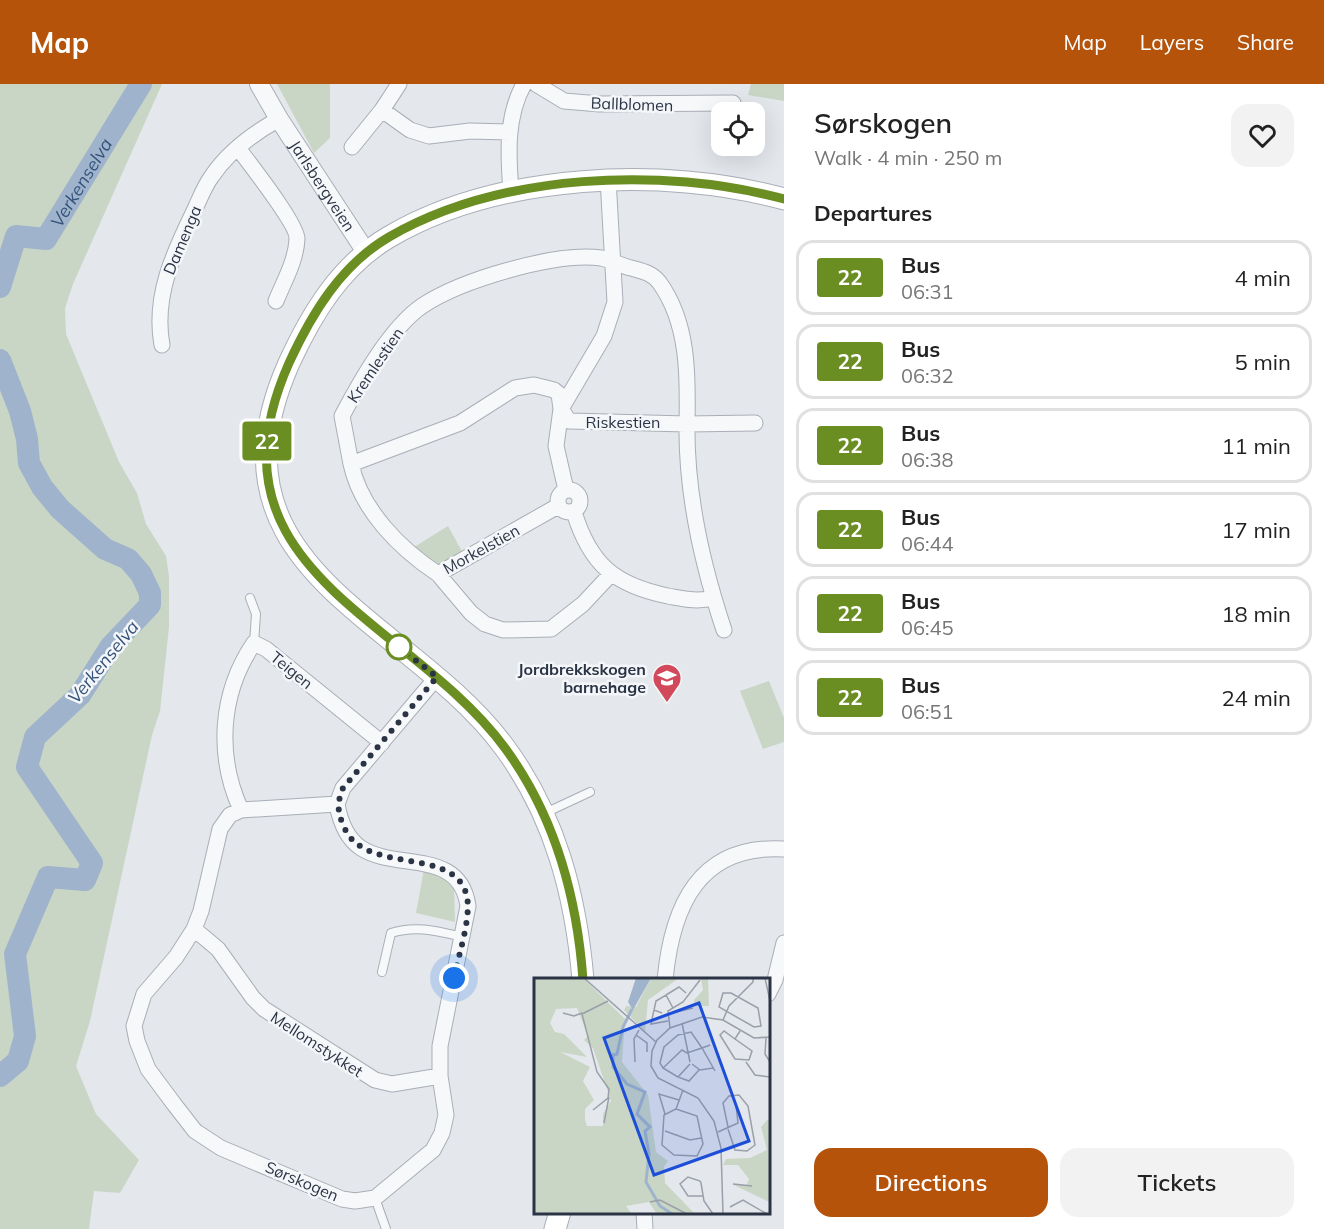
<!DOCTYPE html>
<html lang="en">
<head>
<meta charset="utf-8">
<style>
	body { margin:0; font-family:Mulish,sans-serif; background:#f2f2f2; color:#222; height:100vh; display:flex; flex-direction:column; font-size:22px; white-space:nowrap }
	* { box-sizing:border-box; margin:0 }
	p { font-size:20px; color:#767676 }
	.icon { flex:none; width:33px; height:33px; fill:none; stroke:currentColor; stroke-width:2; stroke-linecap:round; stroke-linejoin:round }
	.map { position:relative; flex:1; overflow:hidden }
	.drawer { display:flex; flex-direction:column; background:#fff; width:540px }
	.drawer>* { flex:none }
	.badge { padding:0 12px; border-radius:4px; font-size:21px; line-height:39px }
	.controls { position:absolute; left:711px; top:18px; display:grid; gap:12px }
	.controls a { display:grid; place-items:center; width:54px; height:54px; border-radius:12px; background:#fff; box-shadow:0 6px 24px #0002; font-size:30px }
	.you { position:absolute; width:30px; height:30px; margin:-15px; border:4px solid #fff; border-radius:50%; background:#1a73e8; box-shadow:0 0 0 9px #1a73e833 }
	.map>.badge { position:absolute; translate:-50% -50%; box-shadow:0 0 0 3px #fff }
	h2 { padding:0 30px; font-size:22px; line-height:54px }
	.round { display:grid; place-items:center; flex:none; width:63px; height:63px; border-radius:18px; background:#f2f2f2 }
	.overview { display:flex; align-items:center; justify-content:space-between; height:102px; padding:0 30px }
	h1 { font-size:28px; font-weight:600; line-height:45px }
	.cta { display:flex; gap:12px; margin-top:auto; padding:12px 30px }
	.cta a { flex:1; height:69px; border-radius:18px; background:#b45309; color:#fff; font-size:24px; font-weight:600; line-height:69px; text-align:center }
	.cta a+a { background:#f2f2f2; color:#222 }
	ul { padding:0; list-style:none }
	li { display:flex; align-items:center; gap:18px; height:75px; margin:0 12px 9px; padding:0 18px; border:3px solid #e0e0e0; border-radius:18px }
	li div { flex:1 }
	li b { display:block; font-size:22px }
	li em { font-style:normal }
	li .badge { min-width:66px; font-weight:700; text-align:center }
	header { display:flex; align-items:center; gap:36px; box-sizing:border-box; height:84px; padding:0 30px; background:#b45309; color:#fff }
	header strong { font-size:28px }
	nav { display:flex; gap:33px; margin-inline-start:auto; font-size:21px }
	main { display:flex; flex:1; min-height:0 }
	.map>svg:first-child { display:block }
	.green { fill:#c9d6c5 }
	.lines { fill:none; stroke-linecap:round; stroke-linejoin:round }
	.river { stroke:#9fb4cc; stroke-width:22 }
	.service-casing { stroke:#a9aeb7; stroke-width:10 }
	.minor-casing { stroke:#a9aeb7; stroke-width:17 }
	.tertiary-casing { stroke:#a9aeb7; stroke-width:20 }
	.secondary-casing { stroke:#a9aeb7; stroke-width:23 }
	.service { stroke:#f7f8fa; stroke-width:8 }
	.minor { stroke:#f7f8fa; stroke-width:15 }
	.tertiary { stroke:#f7f8fa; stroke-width:18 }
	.secondary { stroke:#fff; stroke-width:21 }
	.line-casing { stroke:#fff; stroke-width:14 }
	.line { stroke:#6b8e23; stroke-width:9 }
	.walk { stroke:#2b3445; stroke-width:6; stroke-dasharray:0 10.8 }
	.stop-dot { fill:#fff; stroke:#6b8e23; stroke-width:3 }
	.labels { text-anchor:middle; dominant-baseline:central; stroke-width:5; stroke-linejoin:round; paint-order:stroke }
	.street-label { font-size:16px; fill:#2b3445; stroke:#f4f6f9 }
	.poi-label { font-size:16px; font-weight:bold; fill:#2b3445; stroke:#f4f6f9; text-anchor:end }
	.water-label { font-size:18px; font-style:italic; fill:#34527a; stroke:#f4f6f9 }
	.inset-river { fill:none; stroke:#9fb4cc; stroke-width:3 }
	.inset-road { fill:none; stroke:#9a9fa9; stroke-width:1.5 }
	.view { fill:#1d4ed8; fill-opacity:0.15; stroke:#1d4ed8; stroke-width:3 }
	.inset-edge { fill:none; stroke:#2b3445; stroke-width:3 }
</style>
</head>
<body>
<header>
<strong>Map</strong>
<nav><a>Map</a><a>Layers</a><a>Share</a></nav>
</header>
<main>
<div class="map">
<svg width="784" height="1145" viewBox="0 0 784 1145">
	<rect width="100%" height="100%" fill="#e4e7ec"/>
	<!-- green -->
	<path class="green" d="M0 0H162L73 200 65 224 66 250 119 378 137 409 146 440 166 472 169 492V543L160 627 152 651 90 937 76 982 96 1030 139 1076 120 1109 94 1107 89 1145H0Z
		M277 0H330V54L314 69Z
		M751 0H784V17L748 11Z
		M448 442 464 471 444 481 435 482 411 465Z
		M769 597 784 634V658L763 665 740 607Z
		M424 785 442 793 454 805 455 838 416 829Z"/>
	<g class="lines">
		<!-- river -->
		<g class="river">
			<path id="s1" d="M0 203 16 152 46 155 141 0"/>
			<path d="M0 276 20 327 27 355 29 379 42 403 60 425 105 465 128 475 141 490 150 509V521L111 562 80 611 35 653 27 683 92 779 85 796 48 793 15 870 25 952 18 977 0 992"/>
		</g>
		<!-- service casing -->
		<g class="service-casing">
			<path id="service" d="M250 514 256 530 254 559
				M545 729 590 708
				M382 888 391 849C416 841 437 847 463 853
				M375 1114 386 1145"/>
		</g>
		<!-- minor casing -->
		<g class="minor-casing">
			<path id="minor" d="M399 0 382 26 410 46 429 52 470 47 509 48
				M536 0 564 17 600 20 733 19
				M352 63 382 26
				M238 64C249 79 298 141 297 155 296 177 284 197 276 217
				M511 107C508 71 506 32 524 0
				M162 261C153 212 174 168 195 125 200 114 205 101 212 92 228 68 254 49 279 35
				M351 380 342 332C360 298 390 244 422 222 461 196 555 168 601 174 612 176 621 182 631 184 642 187 652 189 659 198 689 239 688 293 687 340L755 339
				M558 417a11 11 0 1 1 22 0a11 11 0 1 1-22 0Z
				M566 406 556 362 561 325 604 252 615 218 608 95
				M558 422 438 490 471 529 485 540 503 546 551 545 583 520 611 490
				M574 428C590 480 614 501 668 512 685 515 696 518 714 514
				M438 490C400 465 361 426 351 380L460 339 515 304 534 301 554 306 559 310 561 325 569 337 687 340C686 410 702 480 724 546
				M337 720C340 737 346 754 361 764 396 787 460 764 468 822L440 962V992L446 1031 442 1049 433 1066 375 1114 355 1117 342 1115 221 1064 195 1047 174 1020 148 985 137 957 134 942 144 910 176 873 194 845 201 827 220 745 230 731 241 726 337 720 343 704 437 593
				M241 726C216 671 220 609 254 559L266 565 382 659
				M194 845 218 865 253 914 264 925 375 996 392 1000 440 992
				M665 896C672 822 699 760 784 765
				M768 910 775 896 784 859
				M644 1128 645 1145"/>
		</g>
		<!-- tertiary casing -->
		<g class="tertiary-casing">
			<g id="tertiary">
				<path id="s2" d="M259 0 279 35 366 168"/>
			</g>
		</g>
		<!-- secondary casing -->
		<g class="secondary-casing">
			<path id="secondary" d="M583 896C576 812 555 732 505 664 409 533 197 486 289 279 312 229 341 181 389 153 498 89 664 82 784 115
				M555 1145 560 1128"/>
		</g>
		<!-- service -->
		<use href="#service" class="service"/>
		<!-- minor -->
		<use href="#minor" class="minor"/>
		<!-- tertiary -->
		<use href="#tertiary" class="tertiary"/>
		<!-- secondary -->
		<use href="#secondary" class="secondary"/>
	</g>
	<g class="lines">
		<!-- line casing -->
		<g class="line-casing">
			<path id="line" d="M583 896C577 812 555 732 505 664 409 533 197 486 289 279 312 229 341 181 389 153 500 89 662 82 784 115"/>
		</g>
		<!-- line -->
		<use href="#line" class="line"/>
		<!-- walk -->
		<path class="walk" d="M399 563 437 593 343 704C337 719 337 727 344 743 364 791 451 762 466 809 473 830 458 872 454 894"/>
	</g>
	<!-- icons -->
	<defs>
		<g id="school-pin" transform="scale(1.5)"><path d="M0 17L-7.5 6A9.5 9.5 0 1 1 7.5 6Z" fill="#d1495b" stroke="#f4f6f9"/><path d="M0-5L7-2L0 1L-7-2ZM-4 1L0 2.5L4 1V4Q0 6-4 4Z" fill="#fff"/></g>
	</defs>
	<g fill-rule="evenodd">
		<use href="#school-pin" x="667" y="594"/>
	</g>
	<!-- markers -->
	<circle class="stop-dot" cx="399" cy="563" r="12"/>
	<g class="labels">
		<!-- street labels -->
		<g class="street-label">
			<text transform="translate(632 20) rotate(2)">Ballblomen</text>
			<text stroke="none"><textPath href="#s2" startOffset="120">Jarlsbergveien</textPath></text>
			<text transform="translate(182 156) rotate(-67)">Damenga</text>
			<text transform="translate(375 281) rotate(-56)">Kremlestien</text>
			<text x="623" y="338">Riskestien</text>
			<text transform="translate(481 465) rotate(-29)">Morkelstien</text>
			<text transform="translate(292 586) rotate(39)">Teigen</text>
			<text transform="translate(317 960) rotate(33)">Mellomstykket</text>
			<text transform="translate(302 1097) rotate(23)">Sørskogen</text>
		</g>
		<!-- poi labels -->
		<g class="poi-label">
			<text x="646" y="585">Jordbrekkskogen<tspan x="646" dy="18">barnehage</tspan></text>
		</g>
		<!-- water labels -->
		<g class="water-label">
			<text stroke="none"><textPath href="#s1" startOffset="150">Verkenselva</textPath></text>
			<text transform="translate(103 578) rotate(-51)">Verkenselva</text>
		</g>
	</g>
	<!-- overview -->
	<g transform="translate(534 894)">
		<rect width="236" height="236" fill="#e4e7ec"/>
		<path d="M0 0H49L91 41 88 84 114 117 122 174 134 183 130 189 131 205 160 235H122L115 224 92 228 97 235H0ZM43 30 54 58 50 62 59 70 77 123 69 136V148H53L51 142V131L60 122 49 103 56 89 26 74 53 79 30 56 21 54 16 45 22 31ZM117 0H145L114 22 111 54 90 32 92 28 102 29ZM167 0H174L175 28H161L160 22 169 12ZM234 141 236 147 235 224 200 207H213L215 201 204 187H189L192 181 216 180 233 172 227 149Z" fill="#c9d6c5" fill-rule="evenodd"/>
		<path d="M102 0H117L99 32 94 24Z" fill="#9fb4cc"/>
		<path class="inset-river" d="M98 31 89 49 83 76 79 77V89L93 106 111 114 103 136 116 149 111 153 115 176 112 204 126 228 138 236"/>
		<path class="inset-road" d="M50 0 122 64M231 0 236 23M189 15H197L224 30 227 48 220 49 185 29ZM132 17 145 9 152 15M120 32 122 23 132 17 139 30M29 35 40 38 48 35M128 35 120 32 117 46 134 43M134 36 159 30M189 42 195 28 219 4V0M148 45 156 84M136 50 134 33 149 24 166 2M102 57 113 65V74M232 60 231 76 236 84M201 61 218 73 215 82 201 81 186 57 190 53 201 61 206 53M101 84 100 61 105 52M212 84 221 97 236 99M156 86 144 99 155 103 165 92M158 86 166 92 179 90M129 90 126 85 130 69 144 57 157 54 168 70 176 67M144 99 129 90 148 72 153 75 168 70 181 93M142 131 163 138 169 166 163 178 140 177 128 167 130 137 142 131 149 112M59 132 74 120 75 111 63 94 48 36 74 23M131 136 125 116 145 122M70 145 75 119M194 149 189 125 195 118 205 117 214 128 221 167 213 173 201 172 194 151M131 153 156 162 167 160M184 154 204 145 202 127M199 206 218 208M169 218H154L146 206 154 199 166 203 167 205 170 223 179 236M116 224 126 222 153 236M196 229 209 222 233 236M189 236 187 170 180 143 164 120 124 100 117 88 118 73 123 62 136 50 168 39 189 42 220 60 236 59"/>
		<path class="view" d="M165 25 215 163 120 197 70 60Z"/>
		<rect width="236" height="236" class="inset-edge"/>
	</g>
</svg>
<div class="controls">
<a><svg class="icon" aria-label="locate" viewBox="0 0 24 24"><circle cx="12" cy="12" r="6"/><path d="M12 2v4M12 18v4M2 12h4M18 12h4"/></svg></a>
</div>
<div class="you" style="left:454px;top:894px"></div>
<b class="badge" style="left:267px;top:357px;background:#6b8e23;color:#fff">22</b>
</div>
<section class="drawer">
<div class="overview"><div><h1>Sørskogen</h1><p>Walk · 4 min · 250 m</p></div><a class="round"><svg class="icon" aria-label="heart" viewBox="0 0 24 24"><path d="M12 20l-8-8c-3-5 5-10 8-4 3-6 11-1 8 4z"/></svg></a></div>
<h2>Departures</h2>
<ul>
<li><span class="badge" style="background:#6b8e23;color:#fff">22</span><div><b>Bus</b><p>06:31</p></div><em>4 min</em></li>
<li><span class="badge" style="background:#6b8e23;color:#fff">22</span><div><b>Bus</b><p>06:32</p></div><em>5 min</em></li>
<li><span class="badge" style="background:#6b8e23;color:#fff">22</span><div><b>Bus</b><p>06:38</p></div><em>11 min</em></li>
<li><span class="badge" style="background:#6b8e23;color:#fff">22</span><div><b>Bus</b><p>06:44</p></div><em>17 min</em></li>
<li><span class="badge" style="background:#6b8e23;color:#fff">22</span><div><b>Bus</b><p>06:45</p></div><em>18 min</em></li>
<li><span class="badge" style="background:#6b8e23;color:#fff">22</span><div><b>Bus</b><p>06:51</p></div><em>24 min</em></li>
</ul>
<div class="cta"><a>Directions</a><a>Tickets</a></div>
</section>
</main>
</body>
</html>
